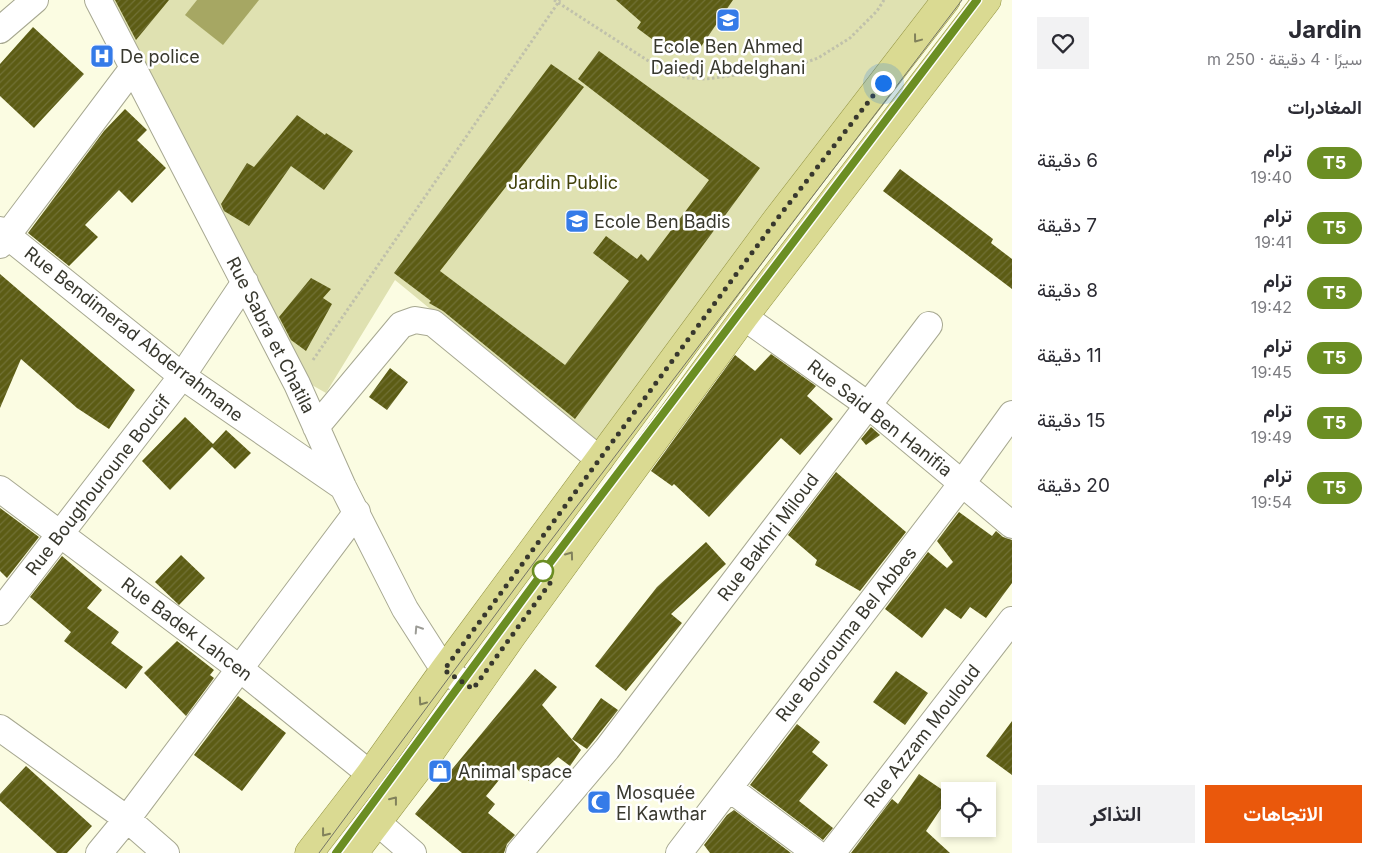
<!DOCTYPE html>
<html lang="ar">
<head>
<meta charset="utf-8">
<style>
	body { margin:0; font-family:Inter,Vazirmatn,sans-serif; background:#f2f2f3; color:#2b2b33; direction:rtl; height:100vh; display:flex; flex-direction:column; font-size:19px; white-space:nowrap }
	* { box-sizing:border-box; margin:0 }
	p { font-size:16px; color:#7c7c81 }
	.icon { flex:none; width:28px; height:28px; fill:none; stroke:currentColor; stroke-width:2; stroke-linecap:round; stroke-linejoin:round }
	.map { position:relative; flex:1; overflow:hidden; direction:ltr }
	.drawer { display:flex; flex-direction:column; background:#fff; width:375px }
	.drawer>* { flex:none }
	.badge { padding:0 10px; border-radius:16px; font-size:18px; line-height:32px }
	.fabs { position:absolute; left:941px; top:782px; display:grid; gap:10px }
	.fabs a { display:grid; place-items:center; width:55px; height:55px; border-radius:0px; background:#fff; box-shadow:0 2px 8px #0003; font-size:25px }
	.you { position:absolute; width:25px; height:25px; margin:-12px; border:4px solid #fff; border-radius:50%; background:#1a73e8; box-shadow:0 0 0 8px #1a73e833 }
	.map>.badge { position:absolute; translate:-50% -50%; box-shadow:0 0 0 2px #fff }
	h2 { padding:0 25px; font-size:19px; line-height:45px }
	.round { display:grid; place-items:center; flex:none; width:52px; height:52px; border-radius:0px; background:#f2f2f3 }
	.head { display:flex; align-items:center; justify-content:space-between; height:85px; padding:0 25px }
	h1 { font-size:24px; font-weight:700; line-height:38px }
	.action { display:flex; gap:10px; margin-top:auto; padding:10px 25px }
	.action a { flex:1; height:58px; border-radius:0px; background:#ea580c; color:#fff; font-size:20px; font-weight:700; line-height:58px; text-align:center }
	.action a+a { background:#f2f2f3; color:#2b2b33 }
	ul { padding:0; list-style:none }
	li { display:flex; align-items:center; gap:15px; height:65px; padding:0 25px }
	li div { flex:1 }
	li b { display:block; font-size:19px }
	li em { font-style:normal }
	li .badge { min-width:55px; font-weight:700; text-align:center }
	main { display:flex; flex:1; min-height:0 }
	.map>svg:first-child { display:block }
	.park { fill:#dfe1b1 }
	.water { fill:#a6a763 }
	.building { fill:url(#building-hatch) }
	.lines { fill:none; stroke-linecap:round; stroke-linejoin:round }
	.minor-casing { stroke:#a7a891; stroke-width:28 }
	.major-casing { stroke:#929240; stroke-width:29 }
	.path { stroke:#c0c1ab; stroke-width:3; stroke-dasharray:2.5 2.5; stroke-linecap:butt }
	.minor { stroke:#fff; stroke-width:26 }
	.major { stroke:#dada92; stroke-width:28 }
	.tram { stroke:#747566; stroke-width:1 }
	.oneway { stroke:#81815b }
	.oneway2 { stroke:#9c9c96 }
	.line-casing { stroke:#fff; stroke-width:11 }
	.line { stroke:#6b8e23; stroke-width:8 }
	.walk { stroke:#38382e; stroke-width:5; stroke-dasharray:0 9 }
	.stop-dot { fill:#fff; stroke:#6b8e23; stroke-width:2.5 }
	.labels { text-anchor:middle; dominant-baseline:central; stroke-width:5; stroke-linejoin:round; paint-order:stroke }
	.poi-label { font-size:18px; fill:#38382e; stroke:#fff; text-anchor:start }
	.park-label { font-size:18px; fill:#41410a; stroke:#fff }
	.street-label { font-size:18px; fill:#38382e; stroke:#fff }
</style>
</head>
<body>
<main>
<section class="drawer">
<div class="head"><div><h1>Jardin</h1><p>سيرًا · 4 دقيقة · 250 m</p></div><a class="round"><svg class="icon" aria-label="heart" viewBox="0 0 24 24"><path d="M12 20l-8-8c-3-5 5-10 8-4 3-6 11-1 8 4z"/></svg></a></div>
<h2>المغادرات</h2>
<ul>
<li><span class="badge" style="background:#6b8e23;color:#fff">T5</span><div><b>ترام</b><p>19:40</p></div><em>6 دقيقة</em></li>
<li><span class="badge" style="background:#6b8e23;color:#fff">T5</span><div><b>ترام</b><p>19:41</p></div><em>7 دقيقة</em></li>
<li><span class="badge" style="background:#6b8e23;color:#fff">T5</span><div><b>ترام</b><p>19:42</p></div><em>8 دقيقة</em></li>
<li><span class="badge" style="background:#6b8e23;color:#fff">T5</span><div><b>ترام</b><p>19:45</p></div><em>11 دقيقة</em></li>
<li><span class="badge" style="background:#6b8e23;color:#fff">T5</span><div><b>ترام</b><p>19:49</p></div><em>15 دقيقة</em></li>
<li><span class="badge" style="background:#6b8e23;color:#fff">T5</span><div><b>ترام</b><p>19:54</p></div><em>20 دقيقة</em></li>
</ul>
<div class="action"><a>الاتجاهات</a><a>التذاكر</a></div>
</section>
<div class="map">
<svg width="1012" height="853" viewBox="0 0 1012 853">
	<defs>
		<pattern id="building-hatch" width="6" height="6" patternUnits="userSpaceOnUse" patternTransform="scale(1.25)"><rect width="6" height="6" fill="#5c5c14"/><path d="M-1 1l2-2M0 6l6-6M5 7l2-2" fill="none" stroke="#717136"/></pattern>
	</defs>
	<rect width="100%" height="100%" fill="#fbfce2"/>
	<!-- park -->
	<path class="park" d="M93 0H928L596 445 395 280 326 393 289 372Z"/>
	<!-- water -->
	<path class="water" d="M197 0H259L223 45 185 15Z"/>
	<!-- building -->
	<path class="building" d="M115 0H169L136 40Z
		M616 0H733L698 51 683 41 672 54 637 28 641 22Z
		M33 27 84 74 34 128 0 96V64Z
		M599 51 760 168 575 419 443 311 429 303 431 301 394 273 551 64 584 87 440 271 565 365 629 281 593 253 606 236 637 259 641 254 648 261 709 180 578 79Z
		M125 109 147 130 137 140 166 168 132 203 119 190 85 225 98 237 69 266 28 233 104 131Z
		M297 115 325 135 326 133 353 151 324 190 291 166 249 226 224 211 221 204 247 163 254 167Z
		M900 169 993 239 991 243 1012 259V289L883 191Z
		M0 274 135 390 109 429 77 408 21 359 0 408Z
		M311 278 331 289 323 298 332 304 306 351 291 340 279 317Z
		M771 354 816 386 807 396 833 419 800 455 781 438 709 517 674 484 672 486 651 471 735 355 755 371Z
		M390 368 408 382 387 410 369 397Z
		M185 417 213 444 226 430 251 453 235 469 212 447 170 490 142 461Z
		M871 427 880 435 866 445 861 439Z
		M836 472 906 532 860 591 815 565 817 560 788 535Z
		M0 508 39 537 7 578 0 571Z
		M959 512 992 536 996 531 1003 537 1012 540V583L986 618 970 607 961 619 945 608 922 638 885 609 928 552 947 568 953 562 937 541Z
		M706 542 726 564 671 614 682 623 626 691 595 666 657 587Z
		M181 555 205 578 179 605 155 582Z
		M62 556 102 590 87 608 119 632 111 643 143 667 126 689 64 641 71 632 30 597Z
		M177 641 214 670 210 675 214 678 186 716 144 673Z
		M535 669 557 687 542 705 581 750 570 766 558 757 531 783 512 764 486 796 495 804 488 813 515 835 507 844 504 853H462L415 814Z
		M896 671 928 693 905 725 873 702Z
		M238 696 286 733 242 791 194 755Z
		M601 698 618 710 587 749 572 739Z
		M1012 721V775L986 756Z
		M797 724 820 742 812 752 828 765 799 801 833 828 823 840 750 785Z
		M26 766 92 826 67 853H57L0 801V794Z
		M919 774 950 795 926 831 950 853H851L892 799 898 804Z
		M734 810 791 853H710L704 845 727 815Z"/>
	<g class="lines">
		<!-- minor casing -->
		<g class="minor-casing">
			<path id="minor" d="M98 0 297 384 343 487 405 609 444 670 473 689
				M0 30 35 0
				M0 230 182 376 343 487
				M0 245 133 68
				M744 317 868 405 1012 525
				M316 427 401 325 415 320 433 323 600 460
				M0 489 239 668 370 774
				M0 612 182 376 245 282
				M0 728 127 819 166 853
				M729 788 816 853
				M377 822 413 853
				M99 853 127 819 357 512
				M519 853 607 749 929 325
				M679 853 963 482 1012 414
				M832 853 1012 620"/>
		</g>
		<!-- major casing -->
		<g class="major-casing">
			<path id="major" d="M309 853 370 774 444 670 777 219 946 0
				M354 853 430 753 512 636 744 317 987 0"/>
		</g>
		<!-- path -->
		<path class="path" d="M554 0 664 71 688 78 706 79 790 68 818 58 850 38 877 11 884 0
			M313 360 560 0"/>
		<!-- minor -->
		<use href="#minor" class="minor"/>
		<!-- major -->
		<use href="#major" class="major"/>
		<!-- tram -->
		<path class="tram" d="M319 853 533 564 962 0
			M336 853 543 572 977 0"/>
	</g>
	<!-- one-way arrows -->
	<defs><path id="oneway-chevron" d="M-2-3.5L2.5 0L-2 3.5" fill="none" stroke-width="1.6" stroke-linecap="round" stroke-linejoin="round" transform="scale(1.25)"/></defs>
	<g class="oneway">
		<use href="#oneway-chevron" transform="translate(917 39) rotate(127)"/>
		<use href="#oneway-chevron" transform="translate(570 555) rotate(-54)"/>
		<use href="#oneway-chevron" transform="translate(422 702) rotate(125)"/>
		<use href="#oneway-chevron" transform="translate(394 800) rotate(-52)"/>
		<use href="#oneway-chevron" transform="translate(325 833) rotate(128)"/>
	</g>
	<use class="oneway2" href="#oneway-chevron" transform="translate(418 629) rotate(-123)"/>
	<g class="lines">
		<!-- line casing -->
		<g class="line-casing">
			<path id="line" d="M336 853 543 572 977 0"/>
		</g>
		<!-- line -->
		<use href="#line" class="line"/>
		<!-- walk -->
		<path class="walk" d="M543 571 553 579 473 689 444 670 777 219 883 83"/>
	</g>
	<!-- icons -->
	<defs>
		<g id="school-square" transform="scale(1.25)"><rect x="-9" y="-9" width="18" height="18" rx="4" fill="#357be8" stroke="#fff"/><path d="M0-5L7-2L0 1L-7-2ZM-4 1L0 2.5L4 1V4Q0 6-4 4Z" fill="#fff"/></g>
		<g id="hospital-square" transform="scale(1.25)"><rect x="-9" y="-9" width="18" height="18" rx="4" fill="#357be8" stroke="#fff"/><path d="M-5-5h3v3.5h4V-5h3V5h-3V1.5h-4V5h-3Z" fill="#fff"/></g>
		<g id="shop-square" transform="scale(1.25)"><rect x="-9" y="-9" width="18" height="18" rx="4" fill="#357be8" stroke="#fff"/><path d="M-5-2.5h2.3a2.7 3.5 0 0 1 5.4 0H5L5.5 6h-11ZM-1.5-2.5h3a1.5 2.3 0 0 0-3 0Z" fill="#fff"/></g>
		<g id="mosque-square" transform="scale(1.25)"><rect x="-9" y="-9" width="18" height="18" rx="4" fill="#357be8" stroke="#fff"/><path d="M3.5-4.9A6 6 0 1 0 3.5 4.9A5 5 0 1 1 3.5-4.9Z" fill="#fff"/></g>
	</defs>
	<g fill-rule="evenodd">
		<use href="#school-square" x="728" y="20"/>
		<use href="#hospital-square" x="102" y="56"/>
		<use href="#school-square" x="577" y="221"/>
		<use href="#shop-square" x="440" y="771"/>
		<use href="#mosque-square" x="599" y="802"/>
	</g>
	<!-- markers -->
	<circle class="stop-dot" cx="543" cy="571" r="10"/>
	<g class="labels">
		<!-- poi labels -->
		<g class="poi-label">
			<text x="728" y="46" text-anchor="middle">Ecole Ben Ahmed<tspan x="728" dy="21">Daiedj Abdelghani</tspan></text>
			<text x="120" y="56">De police</text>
			<text x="594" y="221">Ecole Ben Badis</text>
			<text x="458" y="771">Animal space</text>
			<text x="616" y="792">Mosquée<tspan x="616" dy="21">El Kawthar</tspan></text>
		</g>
		<!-- park labels -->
		<g class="park-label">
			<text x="563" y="182">Jardin Public</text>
		</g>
		<!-- street labels -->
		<g class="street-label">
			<text transform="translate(134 334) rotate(38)">Rue Bendimerad Abderrahmane</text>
			<text transform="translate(271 335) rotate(63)">Rue Sabra et Chatila</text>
			<text transform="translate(880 418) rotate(38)">Rue Said Ben Hanifia</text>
			<text transform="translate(98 485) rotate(-52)">Rue Boughouroune Boucif</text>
			<text transform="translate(768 537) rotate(-53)">Rue Bakhri Miloud</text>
			<text transform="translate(187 629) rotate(37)">Rue Badek Lahcen</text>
			<text transform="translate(846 634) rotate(-52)">Rue Bourouma Bel Abbes</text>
			<text transform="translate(922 736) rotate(-52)">Rue Azzam Mouloud</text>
		</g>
	</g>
</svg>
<div class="fabs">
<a><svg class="icon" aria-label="locate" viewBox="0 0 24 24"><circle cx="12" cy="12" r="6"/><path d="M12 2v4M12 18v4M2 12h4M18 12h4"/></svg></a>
</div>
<div class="you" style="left:883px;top:83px"></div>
</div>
</main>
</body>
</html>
